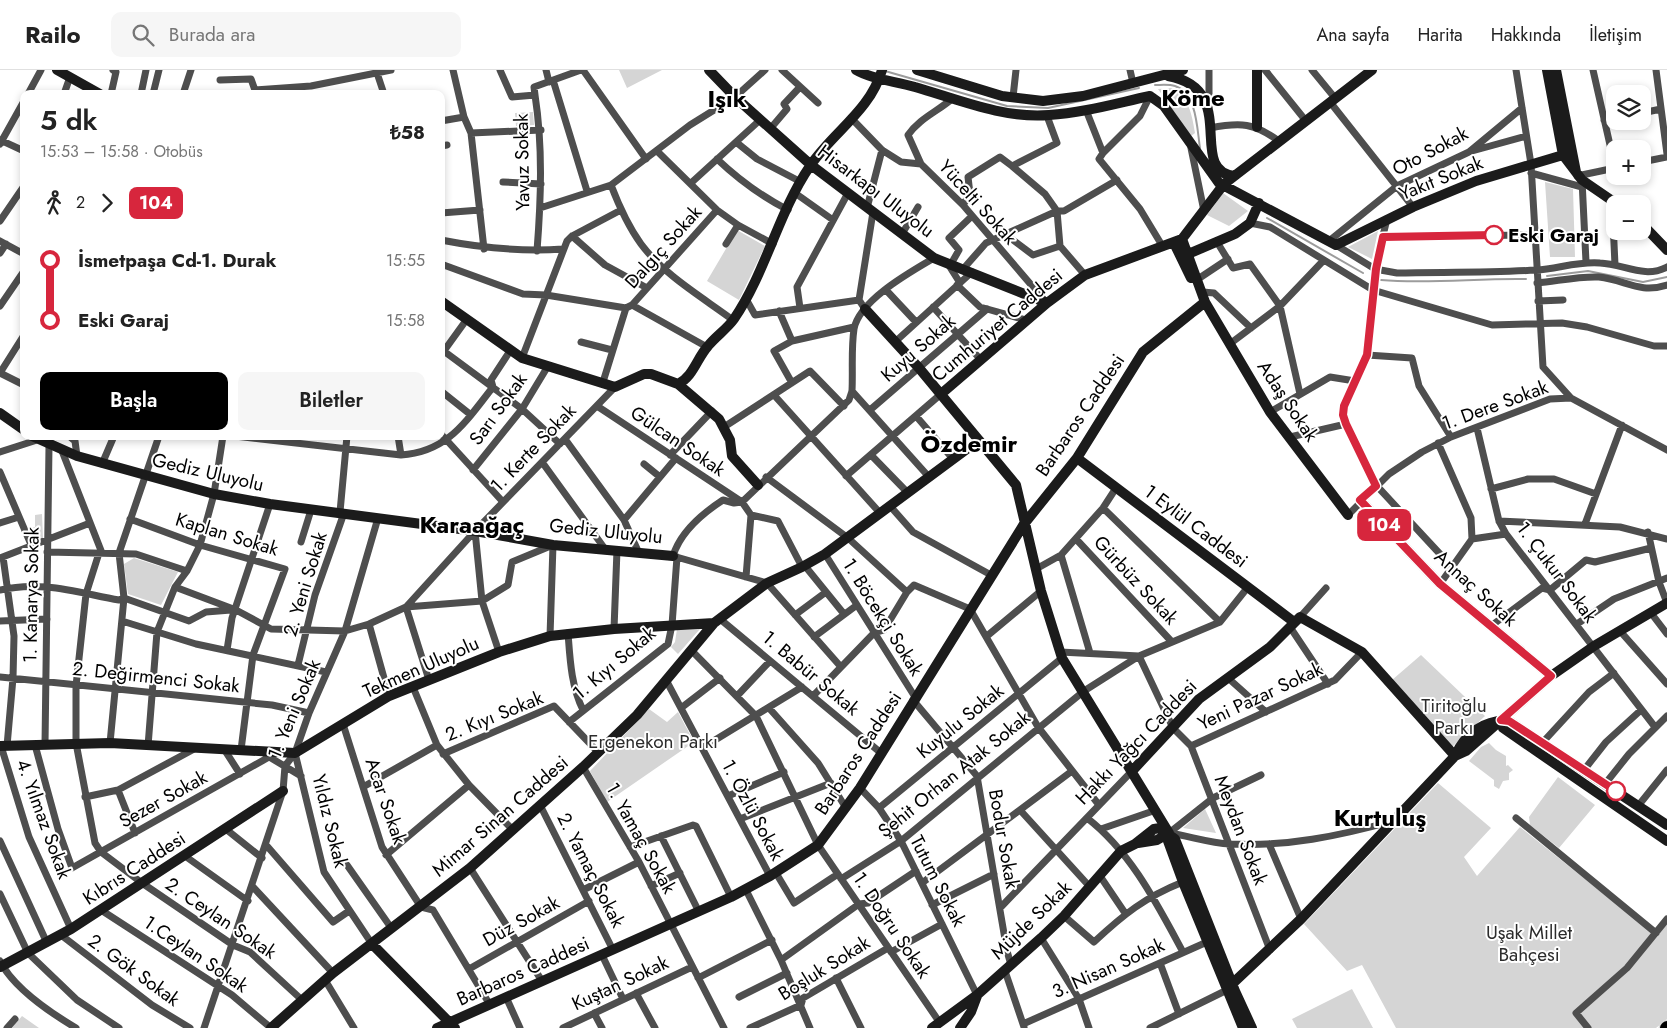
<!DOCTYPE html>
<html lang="tr">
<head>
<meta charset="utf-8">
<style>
	body { margin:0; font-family:Jost,sans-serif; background:#f6f6f6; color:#222; height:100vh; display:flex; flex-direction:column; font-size:19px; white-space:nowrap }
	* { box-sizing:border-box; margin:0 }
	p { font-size:16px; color:#767676 }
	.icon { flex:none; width:28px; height:28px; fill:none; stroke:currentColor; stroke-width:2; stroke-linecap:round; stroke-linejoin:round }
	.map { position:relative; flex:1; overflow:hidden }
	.details { position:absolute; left:20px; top:20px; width:425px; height:350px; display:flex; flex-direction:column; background:#fff; border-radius:10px; box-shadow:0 2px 8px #0003 }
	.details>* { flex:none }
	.badge { padding:0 10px; border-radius:8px; font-size:18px; line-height:32px }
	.buttons { position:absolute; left:1606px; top:15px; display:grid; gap:10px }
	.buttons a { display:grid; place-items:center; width:45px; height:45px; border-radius:10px; background:#fff; box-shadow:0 2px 8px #0003; font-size:25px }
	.map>.badge { position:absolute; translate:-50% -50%; box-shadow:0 0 0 2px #fff }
	.legs { display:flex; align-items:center; gap:8px; height:55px; padding:0 20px; font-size:16px }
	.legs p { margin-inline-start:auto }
	.head { display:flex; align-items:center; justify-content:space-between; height:85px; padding:0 20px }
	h1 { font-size:28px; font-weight:600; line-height:38px }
	.cta { display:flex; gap:10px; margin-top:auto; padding:10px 20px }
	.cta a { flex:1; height:58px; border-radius:10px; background:#000; color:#fff; font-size:20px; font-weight:600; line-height:58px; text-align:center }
	.cta a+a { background:#f6f6f6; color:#222 }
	ul { padding:0 20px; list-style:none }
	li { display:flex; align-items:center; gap:18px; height:60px; font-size:19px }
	li i { display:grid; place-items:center; width:8px; height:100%; margin:0 6px; background:currentColor }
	li i::after { content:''; width:12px; height:12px; margin:-6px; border:4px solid; border-radius:50%; background:#fff }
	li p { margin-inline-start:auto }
	li:first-child i { background:linear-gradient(#0000 50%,currentColor 0) }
	li:last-child i { background:linear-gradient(currentColor 50%,#0000 0) }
	header { display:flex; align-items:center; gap:30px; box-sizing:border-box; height:70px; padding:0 25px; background:#fff; border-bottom:1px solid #e0e0e0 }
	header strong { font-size:24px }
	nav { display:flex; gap:28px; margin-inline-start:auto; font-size:18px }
	.search { width:350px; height:45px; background:#f6f6f6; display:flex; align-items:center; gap:12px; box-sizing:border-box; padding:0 18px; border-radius:10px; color:#767676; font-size:19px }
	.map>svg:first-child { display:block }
	.green { fill:#d5d5d5 }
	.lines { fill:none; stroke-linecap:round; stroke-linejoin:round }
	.stream { stroke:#9c9c9c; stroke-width:2 }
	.highway-casing { stroke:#dbdbdb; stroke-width:15 }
	.street { stroke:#4e4e4e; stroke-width:7 }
	.secondary { stroke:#1b1b1b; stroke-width:10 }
	.highway { stroke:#000; stroke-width:12 }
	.line-1-casing { stroke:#fff; stroke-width:11 }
	.line-1 { stroke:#d7263d; stroke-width:8 }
	.stop-1-dot { fill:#fff; stroke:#d7263d; stroke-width:2.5 }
	.labels { text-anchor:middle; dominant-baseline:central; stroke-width:4; stroke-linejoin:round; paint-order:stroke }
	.street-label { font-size:19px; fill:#000; stroke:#fff }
	.stop-label { font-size:19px; font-weight:bold; fill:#000; stroke:#fff; text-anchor:start }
	.park-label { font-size:19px; fill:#2c2c2c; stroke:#fff }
	.district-label { font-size:24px; font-weight:bold; fill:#000; stroke:#fff }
</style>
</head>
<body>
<header>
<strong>Railo</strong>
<div class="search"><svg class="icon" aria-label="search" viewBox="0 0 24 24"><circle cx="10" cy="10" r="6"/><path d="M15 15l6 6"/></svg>Burada ara</div>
<nav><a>Ana sayfa</a><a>Harita</a><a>Hakkında</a><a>İletişim</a></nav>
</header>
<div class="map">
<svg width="1667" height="958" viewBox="0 0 1667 958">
	<rect width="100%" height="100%" fill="#fff"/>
	<!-- green -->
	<path class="green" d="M619 0H662L627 18Z
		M1172 18C1189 28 1192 44 1195 63L1191 66 1158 19Z
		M533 42 534 55 516 56 515 43Z
		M1545 112 1573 119 1575 187H1550Z
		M1223 123 1248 141 1229 156 1207 145Z
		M737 160 765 176 739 230 707 211Z
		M1378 161 1372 189 1348 177Z
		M42 444 43 468 35 471 26 460 35 457V445Z
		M134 488 178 502 161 535 128 524 124 494Z
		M677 559H700L678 584 671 577 675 572Z
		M1421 585 1485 646 1452 677 1392 610Z
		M649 639 667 652 678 642 694 672 607 732 590 701Z
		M1489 673 1496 680 1506 686V696L1508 695 1513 700 1509 703V710L1503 711 1499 719 1494 716V710L1469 691 1481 677Z
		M1558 707 1595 735 1559 778 1530 755 1529 747Z
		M1438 713 1491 758 1464 787 1477 806 1520 757 1656 866 1667 854V949L1656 958H1396L1362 895 1347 901 1304 854Z
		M1205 739 1216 763 1183 758Z
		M1352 919 1373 958H1297L1292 949Z
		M22 946 39 958H12Z"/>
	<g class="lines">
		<!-- stream -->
		<path class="stream" d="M885 1 1007 36 1048 38 1139 18
			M1155 15C1161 15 1169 14 1175 16 1197 23 1197 59 1200 78
			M1267 148 1363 203
			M1547 206 1588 201 1643 212 1667 207
			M1381 210C1429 214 1478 208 1526 209"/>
		<!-- highway casing -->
		<g class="highway-casing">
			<path id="highway" d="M1666 958 1667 957"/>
		</g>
		<!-- street -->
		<path class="street" d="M376 0 384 24
			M453 0 464 47 471 63 484 179
			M500 0 512 27 535 25C543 77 541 129 537 181
			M546 0 549 12
			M583 0 646 89
			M782 0 818 33
			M1130 0 1133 13
			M1209 0V37
			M1265 0 1306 51
			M1312 0 1335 28
			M1516 0 1531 94 1543 297 1571 328
			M1593 0 1615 97
			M1656 0 1667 84
			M220 10 251 9 256 23
			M553 10 587 121
			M255 20 311 16 391 0
			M28 24 41 0
			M64 24 70 7
			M111 24 116 2 113 0
			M141 24 146 0
			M153 24 159 0
			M183 24 191 0
			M535 25 534 17 581 0
			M1013 27 1016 0
			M1330 32 1413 137
			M1086 40 1103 83 1099 89 1140 139 1163 177
			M1642 43 1661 39
			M853 50 882 80 901 92 921 94 963 135 1045 231
			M1604 50 1615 48
			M441 51 464 47
			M1210 58C1241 52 1254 53 1279 71
			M770 59 787 39 784 34 800 17
			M471 63 541 60
			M0 70 24 81
			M736 72 757 89 801 112
			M0 74 24 31
			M441 76 447 75
			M1191 78 1204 141
			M657 81 717 140 738 155 773 174
			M1472 81 1526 66
			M1103 83 1140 46 1150 26
			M717 89C739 110 761 126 788 140
			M1642 92 1667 87
			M921 94 908 65C920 48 937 42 953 28
			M1012 96 1045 124 1057 141 1060 176 1085 205
			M1531 103 1582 117
			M1577 106 1615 98
			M1582 110 1586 192
			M503 112 541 114
			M691 113 760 50
			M611 115C619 136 628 156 641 174 664 205 702 227 733 250
			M795 123 833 150
			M1612 130 1615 195
			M963 135 970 124 968 107 1000 87 1012 96 1057 73 1047 46
			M540 138 611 115 690 55 735 27 765 0
			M867 138 882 80
			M441 143 480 140
			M1387 149 1375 199 1367 285 1344 336 1343 345 1359 384 1376 415 1440 484
			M0 151 24 116
			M1250 153 1270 157 1373 220 1492 255 1562 253 1587 257 1654 276H1667
			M902 164 918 137
			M1005 164 1033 185 1060 176
			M572 166 605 195 647 218
			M1383 167 1535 165
			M441 170C482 178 521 182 563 179
			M0 171 24 184
			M1329 171 1397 116 1469 82 1522 38
			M1217 172 1233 198 1250 194 1280 236 1300 324
			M726 174 738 155
			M1336 175 1375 199 1397 203C1443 202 1490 203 1536 200 1557 199 1578 191 1600 193 1624 194 1644 209 1667 197
			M0 183 6 174
			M441 194 523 224 546 225 626 238
			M948 194 960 213
			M951 194 959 180 949 168 972 146
			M964 198 986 173 1057 141H1064L1117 110
			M1198 209 1228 189
			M1537 213C1558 211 1579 206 1599 207 1626 210 1639 224 1667 215
			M957 215 980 237 1026 250
			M886 220 916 252
			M1203 222 1214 223 1251 258
			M746 229 755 245 859 230
			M1538 231 1563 230
			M632 235 717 140
			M0 236 24 201
			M933 237 981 290
			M800 238 797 217 848 123
			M865 239 859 230 873 142
			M779 241 792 271
			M896 271 972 202
			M581 272 612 280
			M1231 273 1280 236 1323 191
			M441 279 522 339 560 374
			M441 285 467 249
			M1367 285 1412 288 1419 316 1451 367
			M522 288 567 171 572 166 621 140
			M0 303 24 265
			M0 303 24 315
			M603 312 626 238 632 235 707 277
			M792 313 774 281 792 271 854 257
			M441 321 471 345
			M852 321 929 407
			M774 325 880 443
			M597 336 742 432 751 445 778 451 802 497
			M870 340 987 239
			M1270 342 1330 307 1355 311
			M916 346 953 389
			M724 357 810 301 844 336
			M1477 358 1499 451 1506 464 1655 657
			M441 364 503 432
			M69 366 75 371 77 386
			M235 366 401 385C448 382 466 351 493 317L491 310 510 281
			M398 366 401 385
			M1290 367 1346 354
			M565 369 624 450 638 481
			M1438 373 1471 448 1472 469 1440 514
			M62 381 102 483
			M0 382 37 370
			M670 385 712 341
			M871 385 908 423
			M542 392 605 479
			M102 394 114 366
			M644 394 660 407
			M473 400 522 339 548 296
			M0 402 32 477
			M846 406 941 324
			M766 407 848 468 907 522 914 515 970 539 1038 657 1099 735
			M1491 419 1528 409H1554L1596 424
			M890 436 913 462 991 505
			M1103 438 1220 552
			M340 442 347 366
			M1348 445 1389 404 1422 382 1451 367 1550 329 1571 328 1667 380
			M130 449 200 475 285 499 253 585 241 680
			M624 450 676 388
			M1499 451 1620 457 1667 469
			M0 453 19 447
			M1585 454 1622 355
			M475 461 482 531 499 582
			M1648 462 1659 512 1667 533
			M1076 469 1172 572
			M1472 469 1506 464
			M301 472 311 440
			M47 482 136 484 187 501
			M99 483 86 524 76 616V673L95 773 101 782 142 813 233 875 250 882 302 930
			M825 484 915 627
			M1061 485 1090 583
			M3 487 14 566 13 608 7 676
			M0 488 90 453
			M805 496 844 544
			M1036 499 1061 485 1103 438 1116 418
			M746 507 751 445
			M175 517 236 540 271 559 345 561 369 554 406 537 475 461 615 317
			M0 520C41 510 79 523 119 530L124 528 189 551 206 542 231 540
			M1651 543 1667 564
			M795 545 826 522
			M1300 547 1326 518
			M720 549 881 683
			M0 551 47 549
			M122 551 196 574 326 602
			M369 554 389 626
			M1577 554 1614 529 1667 508
			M1491 556 1542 518 1550 520 1586 490 1595 492 1651 478
			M1290 557 1328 614
			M614 559 617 480
			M1620 561 1667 614
			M568 563C570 589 571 616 583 640
			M987 566 1041 521
			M814 567 857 535
			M227 580 232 548 270 434
			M691 580 756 646 818 775 940 953
			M1060 582 1139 586 1173 658 1191 676 1270 880
			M298 595 315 525 344 443
			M841 597 767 513 673 486C680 463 703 443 723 430L734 433 742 432 849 330 852 321C853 301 851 279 854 259 859 230 912 201 934 188
			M0 607 272 635 309 643
			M1228 608 1266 642
			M429 610 406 537 482 531 508 515 512 492 553 475 550 566
			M666 610 770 806
			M413 617 437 675 469 715 512 759
			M737 626 770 591
			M813 626 874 563 884 560 907 522
			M913 630 977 706 1007 881 1011 895
			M681 638 720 608
			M769 638 818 693 846 738
			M569 652 668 574 672 555 677 487
			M343 654 382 777 421 837 433 840 490 935
			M1543 672 1589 622 1614 603
			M110 673 124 528 119 483 159 366
			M35 675 58 759 72 798 269 687
			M45 675 49 376
			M1 676 29 767 71 859
			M148 676 157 562 175 517 187 501 200 475 214 424 223 366
			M1191 676 1335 610 1362 582
			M702 678 802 617
			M224 679 240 704
			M295 683 324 802 372 874
			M443 684 554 636 599 683
			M266 685 301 706
			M583 697 639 792 724 958
			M1584 700 1606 672 1641 640
			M1605 714 1629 684 1667 646
			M363 717 437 675
			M860 718 879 738 901 771 977 925
			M118 720 135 763
			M728 726 784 702
			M85 727 118 720 196 678
			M540 735 613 880
			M1638 736 1667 700
			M879 738 1062 588
			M1020 740 1090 817
			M1087 748C1131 782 1157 834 1183 882
			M1516 748 1656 863
			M740 749 831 713
			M1101 759 1156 740
			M227 760 262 788
			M1169 763C1189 766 1210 773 1230 774 1286 777 1339 766 1393 751
			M1169 763 1213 728 1261 705
			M661 766 699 842
			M0 771 47 873
			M1269 774 1301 849
			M267 776 333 852 349 841
			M630 777 693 755 696 756 731 827
			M386 785 469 715
			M185 786 248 831
			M347 795 392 859
			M470 798 542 911
			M776 803 794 833 838 804
			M1100 806 1125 843
			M841 809 901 771 1084 621 1139 586 1220 552 1248 517
			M922 813 1072 701
			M651 816 680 803
			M253 817 333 903
			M583 820 639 792
			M746 820 781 890 810 958
			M0 824 28 883 77 930 119 958
			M932 835 994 804
			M1000 838 1133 700
			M101 840 232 925 271 958
			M1064 846 1094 872C1123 845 1145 827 1183 812
			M61 865 152 935 190 958
			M1041 868 1079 929 1089 958
			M891 882 942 854
			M602 885 623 929
			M781 890 859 834 868 833 916 801
			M0 891C13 917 51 943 76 958
			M1160 893 1179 944
			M469 899 589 831
			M1005 901 1024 957
			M698 908 772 870
			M836 908 861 958
			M325 910 354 958
			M636 923 655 958
			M506 927 520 958
			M739 927 787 903
			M594 943 602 958
			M1023 954 1207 872
			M7 958 15 949
			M204 958 283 721 285 696 295 683 309 643 345 561 378 448
			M563 958 692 897
			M750 958 801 935 803 928 888 878
			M1150 958 1225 921H1231
			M1588 958 1576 943 1627 898 1667 849"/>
		<!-- secondary -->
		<path class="secondary" d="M57 0 100 24
			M709 0 735 27 811 95 934 188 1047 233
			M856 0C873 10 896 11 915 17 957 29 1004 49 1049 45 1083 43 1117 33 1150 26
			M917 0 1002 26 1043 31 1083 26 1183 0
			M1257 0V57
			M1547 0 1563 85 1582 110 1617 134
			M1556 0 1576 102
			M1168 6C1241 19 1186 100 1234 106
			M1150 26 1164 36 1219 113 1336 175 1413 137 1476 111 1563 85
			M1642 154 1667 180
			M1182 169 1205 232 1270 342 1348 445
			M1174 173 1191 208
			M1181 187 1235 164 1250 153 1259 133
			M441 231 522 288 615 317 644 304H651L678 314 719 349 730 370 732 386 758 415
			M865 239 919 298 1016 415 1041 521 1062 588 1169 763 1168 771 1183 812 1243 958
			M678 314C693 307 697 288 708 276 716 266 727 259 734 249 766 202 778 143 810 96 833 62 870 41 882 0
			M941 324 1047 233 1085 205 1182 169 1224 114 1372 0
			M0 343 24 360
			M32 366 77 386 214 424 270 434 475 461 553 475 673 486
			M1077 388 1294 552
			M1360 430 1440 514 1551 606
			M1501 650 1503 658 1667 771
			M0 676 110 673 295 683 389 626 499 582 550 566 614 559 714 553
			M1455 686 1466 681 1551 606 1594 576 1667 533
			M1133 700 1199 629 1270 577 1300 547 1362 582 1455 686
			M1138 773 1157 770 1169 763
			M372 874 455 958
			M0 897 71 859 283 721
			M1232 914 1301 849 1455 686C1465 664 1485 649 1509 651L1667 755
			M271 958 333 903 470 798 583 697 637 645 714 553 767 513 802 497 825 484 979 370
			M437 958 731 827 770 806 818 775 860 718 1024 454 1077 388 1143 282 1205 232
			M932 958 977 925 1041 868 1064 846 1121 781 1135 774 1154 759 1160 758 1175 769 1235 921 1252 958
			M960 958 971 942 977 926"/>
		<!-- highway -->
		<use href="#highway" class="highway"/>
	</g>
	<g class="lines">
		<!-- line-1 casing -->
		<g class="line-1-casing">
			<path id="line-1" d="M1494 165 1383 167 1376 199 1367 285 1344 336 1343 345 1346 354 1376 416 1360 430 1440 514 1551 606 1501 650 1509 651 1616 721"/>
		</g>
		<!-- line-1 -->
		<use href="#line-1" class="line-1"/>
	</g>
	<!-- markers -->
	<g class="stop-1-dot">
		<circle cx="1494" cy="165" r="9"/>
		<circle cx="1616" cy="721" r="9"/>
	</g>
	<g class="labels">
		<!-- street labels -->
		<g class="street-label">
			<text transform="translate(1430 81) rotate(-28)">Oto Sokak</text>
			<text transform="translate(522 92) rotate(-91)">Yavuz Sokak</text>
			<text transform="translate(1441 108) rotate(-22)">Yakıt Sokak</text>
			<text transform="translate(876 121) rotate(37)">Hisarkapı Uluyolu</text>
			<text transform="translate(978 132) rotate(48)">Yücelti Sokak</text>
			<text transform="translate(663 177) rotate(-48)">Dalgıç Sokak</text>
			<text transform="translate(997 255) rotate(-40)">Cumhuriyet Caddesi</text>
			<text transform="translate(918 278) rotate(-41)">Kuyu Sokak</text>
			<text transform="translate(1288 331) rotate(56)">Adaş Sokak</text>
			<text transform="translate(1495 335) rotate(-20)">1. Dere Sokak</text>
			<text transform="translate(498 339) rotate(-54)">Sarı Sokak</text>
			<text transform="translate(1080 345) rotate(-56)">Barbaros Caddesi</text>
			<text transform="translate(678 371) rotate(34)">Gülcan Sokak</text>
			<text transform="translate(533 378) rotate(-46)">1. Kerte Sokak</text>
			<text transform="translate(208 402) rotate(13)">Gediz Uluyolu</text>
			<text transform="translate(1196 456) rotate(37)">1 Eylül Caddesi</text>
			<text transform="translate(606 461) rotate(6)">Gediz Uluyolu</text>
			<text transform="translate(227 464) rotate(17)">Kaplan Sokak</text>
			<text transform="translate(1557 502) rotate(53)">1. Çukur Sokak</text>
			<text transform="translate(1136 510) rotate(47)">Gürbüz Sokak</text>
			<text transform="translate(305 514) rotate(-73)">2. Yeni Sokak</text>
			<text transform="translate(1476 518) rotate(42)">Annaç Sokak</text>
			<text transform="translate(31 525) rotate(-89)">1. Kanarya Sokak</text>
			<text transform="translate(883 547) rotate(58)">1. Böcekçi Sokak</text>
			<text transform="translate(614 593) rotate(-40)">1. Kıyı Sokak</text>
			<text transform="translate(421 597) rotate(-24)">Tekmen Uluyolu</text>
			<text transform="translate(811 603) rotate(40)">1. Babür Sokak</text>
			<text transform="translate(156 607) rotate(6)">2. Değirmenci Sokak</text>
			<text transform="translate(1260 626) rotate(-25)">Yeni Pazar Sokak</text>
			<text transform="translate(294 639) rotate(-67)">1. Yeni Sokak</text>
			<text transform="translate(494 646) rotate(-22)">2. Kıyı Sokak</text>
			<text transform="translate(960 651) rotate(-39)">Kuyulu Sokak</text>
			<text transform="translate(1136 672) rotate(-46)">Hakkı Yağcı Caddesi</text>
			<text transform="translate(858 683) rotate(-57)">Barbaros Caddesi</text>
			<text transform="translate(954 704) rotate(-39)">Şehit Orhan Atak Sokak</text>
			<text transform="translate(163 729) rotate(-29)">Sezer Sokak</text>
			<text transform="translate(386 731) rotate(71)">Acar Sokak</text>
			<text transform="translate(753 740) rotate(62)">1. Özlü Sokak</text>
			<text transform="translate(500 746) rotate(-41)">Mimar Sinan Caddesi</text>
			<text transform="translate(44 749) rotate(70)">4. Yılmaz Sokak</text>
			<text transform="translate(330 751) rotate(76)">Yıldız Sokak</text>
			<text transform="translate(1241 760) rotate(69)">Meydan Sokak</text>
			<text transform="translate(641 768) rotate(61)">1. Yamaç Sokak</text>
			<text transform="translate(1004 769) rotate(80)">Bodur Sokak</text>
			<text transform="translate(134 798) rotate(-33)">Kıbrıs Caddesi</text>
			<text transform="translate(591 800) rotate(63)">2. Yamaç Sokak</text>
			<text transform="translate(938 811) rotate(63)">Tutum Sokak</text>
			<text transform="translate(221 848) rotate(34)">2. Ceylan Sokak</text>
			<text transform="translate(1031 850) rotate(-44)">Müjde Sokak</text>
			<text transform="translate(521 851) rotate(-29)">Düz Sokak</text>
			<text transform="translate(892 855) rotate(56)">1. Doğru Sokak</text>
			<text transform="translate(196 884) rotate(34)">1.Ceylan Sokak</text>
			<text transform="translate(824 898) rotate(-32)">Boşluk Sokak</text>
			<text transform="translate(1108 898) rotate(-24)">3. Nisan Sokak</text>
			<text transform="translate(134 900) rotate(36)">2. Gök Sokak</text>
			<text transform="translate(523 901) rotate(-24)">Barbaros Caddesi</text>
			<text transform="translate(620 913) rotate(-25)">Kuştan Sokak</text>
		</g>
		<!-- stop labels -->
		<g class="stop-label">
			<text x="1508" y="165">Eski Garaj</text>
		</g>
		<!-- park labels -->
		<g class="park-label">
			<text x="1454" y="635">Tiritoğlu<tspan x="1454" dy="22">Parkı</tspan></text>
			<text x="653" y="671">Ergenekon Parkı</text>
			<text x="1529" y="862">Uşak Millet<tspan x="1529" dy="22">Bahçesi</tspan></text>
		</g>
		<!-- district labels -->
		<g class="district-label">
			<text x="1193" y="27">Köme</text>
			<text x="727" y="28">Işık</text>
			<text x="969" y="373">Özdemir</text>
			<text x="472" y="454">Karaağaç</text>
			<text x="1380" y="747">Kurtuluş</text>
		</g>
	</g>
</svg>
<div class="buttons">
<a><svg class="icon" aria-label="layers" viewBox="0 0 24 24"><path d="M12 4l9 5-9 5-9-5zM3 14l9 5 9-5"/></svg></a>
<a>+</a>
<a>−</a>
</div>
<b class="badge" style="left:1384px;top:455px;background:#d7263d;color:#fff">104</b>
<section class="details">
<div class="head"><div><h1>5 dk</h1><p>15:53 – 15:58 · Otobüs</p></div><b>₺58</b></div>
<div class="legs"><svg class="icon" aria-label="walk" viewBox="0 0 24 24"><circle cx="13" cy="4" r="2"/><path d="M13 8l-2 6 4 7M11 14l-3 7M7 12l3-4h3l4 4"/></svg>2<svg class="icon" aria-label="forward" viewBox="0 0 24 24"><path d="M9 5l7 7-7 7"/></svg><b class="badge" style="background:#d7263d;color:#fff">104</b></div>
<ul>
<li><i style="color:#d7263d"></i><b>İsmetpaşa Cd-1. Durak</b><p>15:55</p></li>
<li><i style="color:#d7263d"></i><b>Eski Garaj</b><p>15:58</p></li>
</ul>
<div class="cta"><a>Başla</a><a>Biletler</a></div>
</section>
</div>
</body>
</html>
